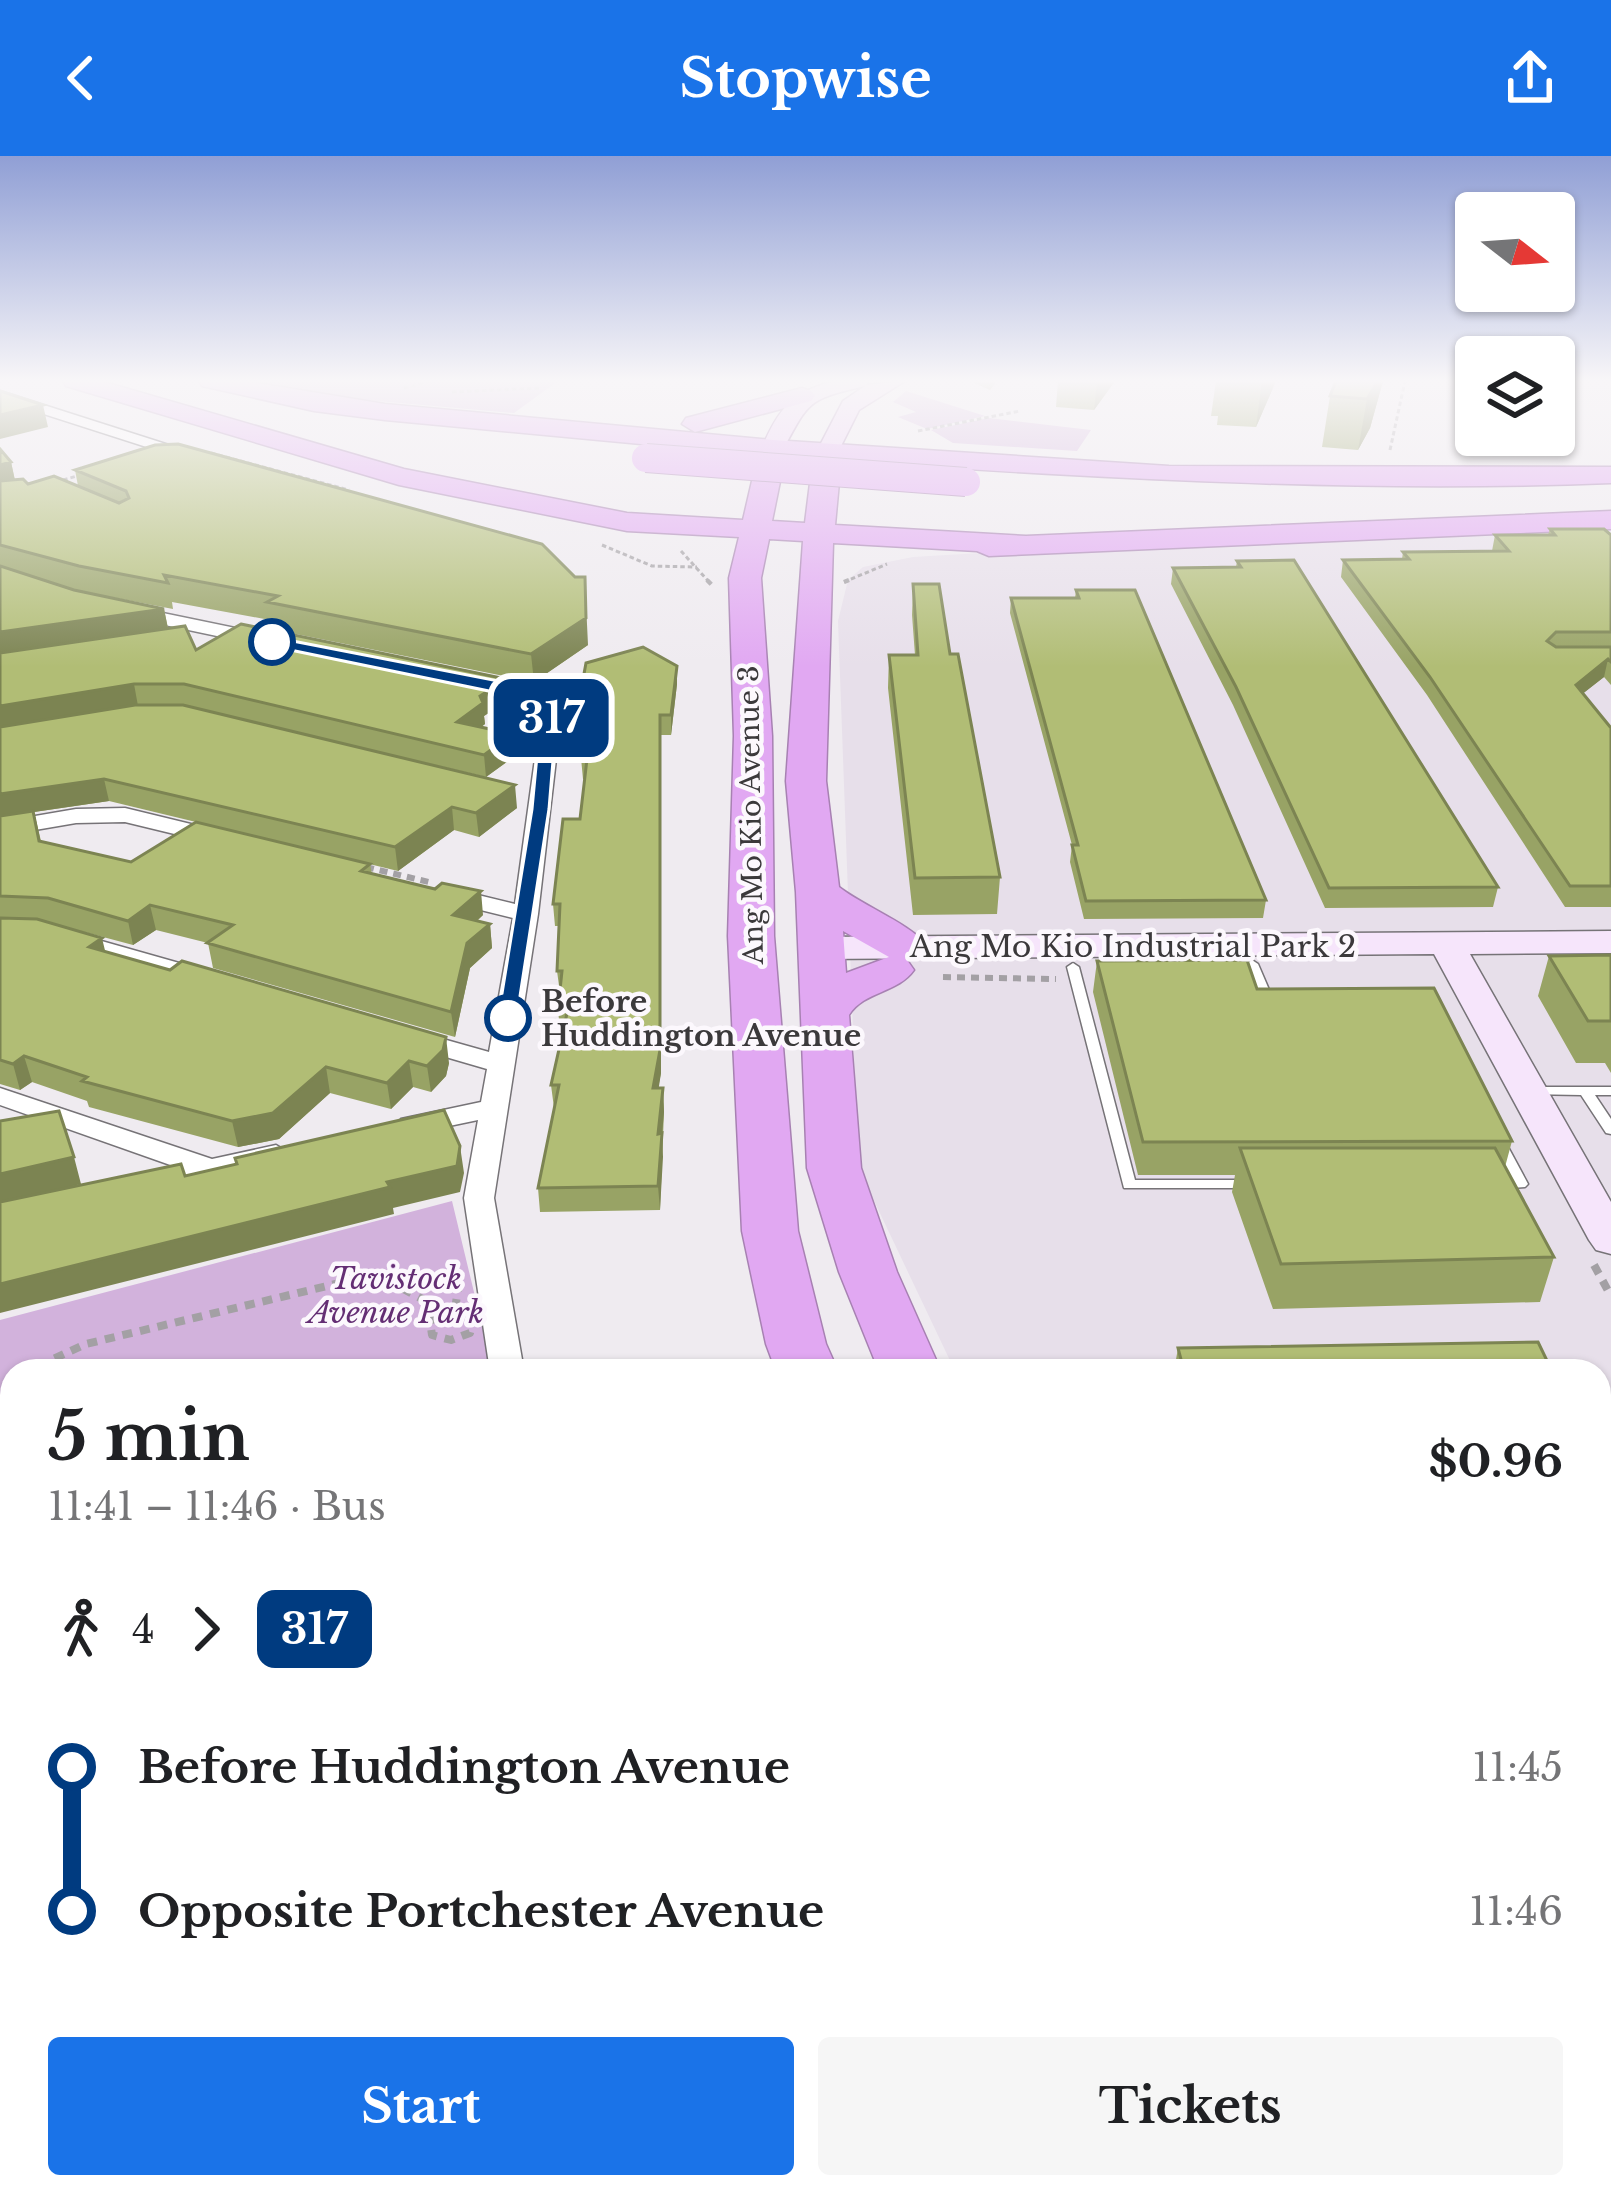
<!DOCTYPE html>
<html lang="en">
<head>
<meta charset="utf-8">
<style>
	body { margin:0; font-family:"Libre Baskerville",serif; background:#f6f6f6; color:#202124; height:100vh; display:flex; flex-direction:column; font-size:45px; white-space:nowrap }
	* { box-sizing:border-box; margin:0 }
	p { font-size:39px; color:#757577 }
	.icon { flex:none; width:66px; height:66px; fill:none; stroke:currentColor; stroke-width:2; stroke-linecap:round; stroke-linejoin:round }
	.map { position:relative; flex:1; overflow:hidden }
	.sheet { position:absolute; left:0px; top:1203px; width:1611px; height:840px; display:flex; flex-direction:column; background:#fff; border-radius:36px 36px 0 0; box-shadow:0 3px 9px #0004 }
	.sheet>* { flex:none }
	.badge { padding:0 24px; border-radius:18px; font-size:42px; line-height:78px }
	.needle { width:78px; rotate:107deg }
	.tools { position:absolute; left:1455px; top:36px; display:grid; gap:24px }
	.tools a { display:grid; place-items:center; width:120px; height:120px; border-radius:12px; background:#fff; box-shadow:0 3px 9px #0004; font-size:60px }
	.map>.badge { position:absolute; translate:-50% -50%; box-shadow:0 0 0 6px #fff }
	.legs { display:flex; align-items:center; gap:18px; height:132px; padding:0 48px; font-size:39px }
	.legs p { margin-inline-start:auto }
	.head { display:flex; align-items:center; justify-content:space-between; height:204px; padding:0 48px }
	h1 { font-size:66px; font-weight:700; line-height:90px }
	.action { display:flex; gap:24px; margin-top:auto; padding:24px 48px }
	.action a { flex:1; height:138px; border-radius:12px; background:#1a73e8; color:#fff; font-size:48px; font-weight:700; line-height:138px; text-align:center }
	.action a+a { background:#f6f6f6; color:#202124 }
	ul { padding:0 48px; list-style:none }
	li { display:flex; align-items:center; gap:42px; height:144px; font-size:45px }
	li i { display:grid; place-items:center; width:18px; height:100%; margin:0 15px; background:currentColor }
	li i::after { content:''; width:30px; height:30px; margin:-15px; border:9px solid; border-radius:50%; background:#fff }
	li p { margin-inline-start:auto }
	li:first-child i { background:linear-gradient(#0000 50%,currentColor 0) }
	li:last-child i { background:linear-gradient(currentColor 50%,#0000 0) }
	header { display:flex; justify-content:space-between; align-items:center; height:156px; padding:0 48px; background:#1a73e8; color:#fff; font-size:54px; font-weight:700 }
	.map>svg:first-child { display:block }
	.built { fill:#e7dfea }
	.green { fill:#d2b2dc }
	.lines { fill:none; stroke-linecap:round; stroke-linejoin:round }
	.lane-casing { stroke:#767377; stroke-width:3 }
	.street-casing { stroke:#767377; stroke-width:3 }
	.secondary-casing { stroke:#767377; stroke-width:3 }
	.primary-casing { stroke:#a781b2; stroke-width:3 }
	.highway-casing { stroke:#a781b2; stroke-width:3 }
	.path-far4 { stroke:#a3a0a4; stroke-width:3; stroke-dasharray:4.5 3; stroke-linecap:butt }
	.path-far3 { stroke:#a3a0a4; stroke-width:4.5; stroke-dasharray:6 4.5; stroke-linecap:butt }
	.path-far2 { stroke:#a3a0a4; stroke-width:6; stroke-dasharray:8 6; stroke-linecap:butt }
	.path-far1 { stroke:#a3a0a4; stroke-width:8; stroke-dasharray:10 8; stroke-linecap:butt }
	.path { stroke:#a3a0a4; stroke-width:9; stroke-dasharray:14 9; stroke-linecap:butt }
	.lane { fill:#fff; fill-rule:evenodd }
	.street { fill:#fff; fill-rule:evenodd }
	.secondary { fill:#f6e5fb; fill-rule:evenodd }
	.primary { fill:#edcbf7; fill-rule:evenodd }
	.highway { fill:#e1a8f2; fill-rule:evenodd }
	.highway-bridge-casing { stroke:#a781b2; stroke-width:30; stroke-linecap:butt }
	.highway-bridge { stroke:#e1a8f2; stroke-width:28 }
	.wall { fill:#98a365; fill-rule:evenodd }
	.shaded-wall { fill:#7c8452 }
	.building { fill:#b1bd75; stroke:#7c8452; stroke-width:3 }
	.line-1 { fill:#003b80; stroke:#fff; stroke-width:3 }
	.stop-1-dot { fill:#fff; stroke:#003b80; stroke-width:6 }
	.labels { text-anchor:middle; dominant-baseline:central; stroke-width:9; stroke-linejoin:round; paint-order:stroke }
	.far-street-label { font-size:27px; fill:#3b393b; stroke:#fcf8fd }
	.street-label { font-size:30px; fill:#3b393b; stroke:#fcf8fd }
	.stop-label { font-size:30px; font-weight:bold; fill:#3b393b; stroke:#fcf8fd; text-anchor:start }
	.park-label { font-size:30px; font-style:italic; fill:#642e74; stroke:#fcf8fd }
</style>
</head>
<body>
<header><svg class="icon" aria-label="back" viewBox="0 0 24 24"><path d="M15 5l-7 7 7 7"/></svg>Stopwise<svg class="icon" aria-label="share" viewBox="0 0 24 24"><path d="M12 15V3M7 8l5-5 5 5M5 13v7h14v-7"/></svg></header>
<div class="map">
<svg width="1611" height="2043" viewBox="0 0 1611 2043">
	<rect width="100%" height="100%" fill="#efebf0"/>
	<!-- built -->
	<path class="built" d="M1611 366V2043H1324L1320 2031H1599V1215H955L858 1011 838 465 848 424 863 411 913 401 1416 371Z
		M0 1354 12 1358V2031H918L919 2043H0Z"/>
	<!-- green -->
	<path class="green" d="M256 225H558L514 257 343 242Z
		M906 235 985 260 927 273 898 261 916 256 893 246Z
		M989 262 1091 274 1077 295 953 287 931 274Z
		M452 1045 493 1215H12V1333L0 1330V1164Z
		M0 1686 12 1690V1987L0 1982Z"/>
	<g class="lines">
		<!-- lane casing -->
		<g class="lane-casing">
			<path id="lane" d="M1252 804 1258 808 1276 850 1274 853H1264L1262 850 1246 808Z
				M1073 807 1079 811 1135 1024H1252L1257 1026 1260 1029 1257 1032H1124L1067 811Z
				M1530 931H1611V939H1595L1611 963V978L1606 977 1581 939 1525 938 1523 935Z
				M1500 985 1507 989 1528 1028 1525 1031 1498 1033 1490 1028 1498 1023H1510L1493 989Z
				M12 1377V1391L0 1392V1378Z
				M914 2031H940L942 2043H916Z
				M988 2031H1014L1016 2043H990Z"/>
		</g>
		<!-- street casing -->
		<g class="street-casing">
			<path id="street" d="M0 235 194 297 197 300 184 303 0 244Z
				M129 450 264 478 273 484 264 490 122 460V452Z
				M471 518 547 534 557 540 562 552 538 758 494 1042 524 1215H490L464 1042 478 964 411 978 397 969 401 963 481 946 487 913 401 888 397 882 411 874 489 896 513 762 436 743 433 738 445 731 515 748 542 552 534 543 464 528 461 524Z
				M125 652 232 678 236 683 224 690 125 666 76 667 0 680V666L76 653Z
				M0 768 45 769 218 818 222 824 209 832 44 783 0 782Z
				M0 932 212 1003 276 989 291 998 286 1004 147 1035 132 1026 136 1020 176 1011 0 949Z"/>
		</g>
		<!-- secondary casing -->
		<g class="secondary-casing">
			<path id="secondary" d="M1611 775V797L1470 798 1611 1046V1098L1596 1094 1589 1084 1434 798 820 803 807 800 802 792 807 784 820 781Z"/>
		</g>
		<!-- primary casing -->
		<g class="primary-casing">
			<path id="primary" d="M835 225H869L866 229 905 225 859 254 836 300 828 302 817 295 843 245 865 230C805 244 810 245 781 297H765L762 292C778 253 793 235 835 225Z"/>
		</g>
		<!-- highway casing -->
		<g class="highway-casing">
			<path id="highway" d="M63 225H101L404 313 627 357 743 364 758 299 385 264 314 255 202 230 199 225H245L385 248 773 284 1169 310 1611 311V327C1354 337 1097 322 841 305L835 369 1026 380 1611 355V373L989 400 977 395 833 387 826 625 839 731C863 750 913 769 928 791L921 801 907 804 914 814C898 837 864 835 849 859L861 1012 897 1116 941 1215H879L839 1116 807 1012 796 736 786 625 803 385 769 383 761 422 772 580 774 780 798 1075 826 1188 838 1215H776L766 1188 742 1075 728 780 734 580 729 422 739 381 627 375 399 329 66 230ZM785 301 813 303 805 367 772 365ZM843 775 889 801 846 817Z
				M802 232 811 235 815 240 811 245 695 276 682 268 686 262Z
				M1599 1975 1611 1980V2043H1563L1558 2031H1599Z
				M1057 2031H1149L1153 2043H1061Z
				M1210 2031H1302L1306 2043H1214Z"/>
		</g>
		<!-- path-far4 -->
		<path class="path-far4" d="M404 232 430 225
			M452 236 541 232
			M918 275 1020 255
			M1390 294 1405 225
			M211 297 349 334
			M56 326 84 318
			M602 389 652 410 697 411
			M681 395 710 427
			M844 426 887 408"/>
		<!-- path-far3 -->
		<path class="path-far3" d="M707 424 712 429
			M844 426 849 424"/>
		<!-- path-far2 -->
		<path class="path-far2" d="M366 711 429 726
			M943 821 1056 823"/>
		<!-- path-far1 -->
		<path class="path-far1" d="M1594 1109 1611 1140
			M455 1153 459 1127
			M455 1153 474 1161 470 1177 451 1184 432 1179 430 1165Z
			M42 1215 53 1203 86 1188 352 1124 392 1127 445 1155"/>
		<!-- path -->
		<path class="path" d="M1345 2031 1348 2043"/>
		<!-- lane -->
		<use href="#lane" class="lane"/>
		<!-- street -->
		<use href="#street" class="street"/>
		<!-- secondary -->
		<use href="#secondary" class="secondary"/>
		<!-- primary -->
		<use href="#primary" class="primary"/>
		<!-- highway -->
		<use href="#highway" class="highway"/>
		<!-- highway-bridge casing -->
		<g class="highway-bridge-casing">
			<path id="highway-bridge" d="M646 302 966 326"/>
		</g>
		<!-- highway-bridge -->
		<use href="#highway-bridge" class="highway-bridge"/>
	</g>
	<!-- wall -->
	<path class="wall" d="M970 225H997L990 234Z
		M1058 225H1115L1094 254 1056 251Z
		M1216 225H1276L1256 271 1217 269 1218 260H1211Z
		M1383 225 1370 272 1358 294 1322 291 1330 240Z
		M0 293 11 306 15 324 28 328 78 330 75 314 588 489 534 526 271 473 270 464 172 446 173 453 85 436 47 426 74 434 164 453 168 472 196 494 508 544 484 560 485 568 481 571 515 600 486 621 186 550 517 652 479 681 454 674 398 715 209 669 370 708 372 718 483 759 477 765 490 768 492 792 470 812 455 881 213 812 208 787 156 774 133 789 47 766 105 795 449 907 446 920 431 936 413 931 391 953 330 937 279 983 238 991 89 951 87 945 32 926 20 934 0 928ZM109 645 196 666 131 706 41 685 34 656Z
		M1550 373 1611 379V529L1604 521 1583 537 1611 572V751H1565L1427 539 1341 421 1343 404 1402 403 1403 396 1492 395 1495 379H1548Z
		M1237 405 1498 731 1493 751 1325 752 1233 549 1171 428 1173 412 1236 411Z
		M913 428 950 498 1000 721 997 758 913 759 888 532 889 499H915L912 459Z
		M1076 434 1266 744 1263 762 1084 763 1070 706 1072 689 1010 457 1011 442H1075Z
		M677 510V528L671 579H661V917L658 932H663L664 956 660 1054 540 1056 538 1032 554 952 551 929 562 875H560L558 853 560 837 557 815 559 770H555L553 748 580 663 585 623H583L581 602H573L572 583Z
		M1611 799V917L1605 907H1576L1538 840 1549 800Z
		M1097 805 1512 985 1505 1011 1554 1101 1540 1146 1273 1153 1232 1036 1235 1019H1138L1093 836Z
		M1178 1192 1552 1215H1174Z
		M1599 1309 1611 1334V1918L1599 1915Z
		M12 1410V1653L0 1649V1431Z
		M359 2031H649L645 2043H362Z"/>
	<!-- shaded-wall -->
	<path class="shaded-wall" d="M1097 225H1115L1094 254Z
		M1262 225H1276L1256 271Z
		M1378 225H1383L1370 272 1358 294 1367 243Z
		M43 249 48 271 0 283V259Z
		M11 306 16 330 0 333V309Z
		M586 447 588 489 534 526 531 498Z
		M164 453 168 473 0 497V476Z
		M1608 503 1604 521 1571 547 1576 529Z
		M677 510V528L671 579V559Z
		M506 523 508 544 484 560 485 568 459 588 457 566 480 540Z
		M134 528 138 550 0 572V550Z
		M660 559 661 917 655 956 653 932Z
		M513 578 515 600 486 621 484 599Z
		M104 623 109 645 34 656 45 708 0 661V638Z
		M515 629 517 652 479 681 476 657Z
		M452 651 454 674 398 715 395 691Z
		M481 735 483 759 456 783 453 759Z
		M150 749 156 774 133 789 128 765Z
		M490 768 492 792 470 812 455 881 451 856 467 787Z
		M102 782 108 807 89 791Z
		M446 881 449 907 446 920 431 936 427 910Z
		M24 900 32 926 20 934 13 908Z
		M409 905 413 931 391 953 387 927Z
		M326 911 330 937 279 983 238 991 232 965Z
		M663 932 664 956 660 1001 658 978Z
		M662 977 663 1001 660 1054 658 1030Z
		M460 990 464 1017 460 1036 393 1052 394 1058 0 1157V1128L387 1026Z
		M74 1001 81 1028 0 1047V1018Z
		M634 2031H649L645 2043H629Z"/>
	<!-- building -->
	<path class="building" d="M1336 225H1378L1367 243 1330 240Z
		M0 235 43 249 0 259Z
		M178 288 542 388 575 421H585L586 462 531 498 267 446 278 440 164 419 168 427 79 410 0 389V325L23 323 28 328 54 320 119 347 129 342 126 335 75 314 155 289Z
		M0 293 11 306 0 309Z
		M1550 373H1604L1611 379V476H1556L1547 485 1556 491H1611V506L1608 503 1576 529 1611 572V730H1570L1430 521 1343 404 1409 403 1403 396 1509 395 1495 379H1555Z
		M1294 404 1498 731 1329 732 1236 531 1173 412 1241 411 1237 405Z
		M0 410 74 434 164 453 0 476Z
		M913 428H939L950 498H958L1000 721 915 722 889 499H918Z
		M1076 434H1135L1266 744 1086 745 1072 689H1078L1011 442H1079Z
		M241 468 506 523 480 540 483 547 457 566 513 578 484 599 184 528H134L0 550V497L185 470 196 494Z
		M643 491 677 510 671 559H660V894L653 932H663L658 978 662 977 658 1030 538 1032 559 929H551L568 853H558L562 815H557L560 748H553L563 663H580L587 603H581L583 583H572L586 507Z
		M135 549H183L515 629 476 657 452 651 395 691 104 623 0 638V571Z
		M33 655 39 685 131 706 196 666 370 708 361 715 435 733 442 727 481 735 453 759 490 768 467 787 451 856 207 787 233 769 150 749 128 765 48 742 0 740V660Z
		M0 762 37 763 102 782 89 791 170 814 182 805 446 881 443 894 427 910 409 905 387 927 326 911 273 957 232 965 82 925 87 921 24 900 13 908 0 904Z
		M1611 799V865H1588L1549 800Z
		M1247 804 1257 833 1434 832 1512 985 1143 986 1097 805Z
		M444 954 460 990 457 1010 387 1026 390 1031 0 1128V1046L181 1008 185 1020 237 1008 235 1002Z
		M59 955 74 1001 0 1018V965Z
		M1240 992H1495L1554 1101 1281 1108Z
		M1538 1186 1552 1215H1184L1178 1192Z
		M1599 1309 1611 1334V1876L1599 1868Z
		M12 1410V1621L0 1618V1431Z
		M379 2031H634L629 2043H417Z
		M747 2031H896L897 2043H747Z"/>
	<!-- sky -->
	<linearGradient id="sky" x2="0" y2="1"><stop stop-color="#909fd5"/><stop offset="0.44" stop-color="#f8f6f8"/><stop offset="1" stop-color="#f8f6f8" stop-opacity="0"/></linearGradient>
	<rect width="1611" height="511" fill="url(#sky)"/>
	<!-- line-1 -->
	<path class="line-1" d="M272 481 540 533 558 544 549 653 516 866 498 862 532 653 542 546 266 489Z"/>
	<!-- markers -->
	<g class="stop-1-dot">
		<circle cx="272" cy="486" r="21"/>
		<circle cx="508" cy="862" r="21"/>
	</g>
	<g class="labels">
		<!-- far-street labels -->
		<g class="far-street-label">
			<text transform="translate(751 659) rotate(-91)">Ang Mo Kio Avenue 3</text>
		</g>
		<!-- street labels -->
		<g class="street-label">
			<text x="1133" y="790">Ang Mo Kio Industrial Park 2</text>
		</g>
		<!-- stop labels -->
		<g class="stop-label">
			<text x="541" y="845">Before<tspan x="541" dy="34">Huddington Avenue</tspan></text>
		</g>
		<!-- park labels -->
		<g class="park-label">
			<text x="396" y="1122">Tavistock<tspan x="396" dy="34">Avenue Park</tspan></text>
		</g>
	</g>
</svg>
<div class="tools">
<a><svg class="needle" viewBox="-14 -14 28 28"><path d="M0-13l5 13h-10z" fill="#e53935"/><path d="M0 13l5-13h-10z" fill="#757577"/></svg></a>
<a><svg class="icon" aria-label="layers" viewBox="0 0 24 24"><path d="M12 4l9 5-9 5-9-5zM3 14l9 5 9-5"/></svg></a>
</div>
<b class="badge" style="left:551px;top:562px;background:#003b80;color:#fff">317</b>
<section class="sheet">
<div class="head"><div><h1>5 min</h1><p>11:41 – 11:46 · Bus</p></div><b>$0.96</b></div>
<div class="legs"><svg class="icon" aria-label="walk" viewBox="0 0 24 24"><circle cx="13" cy="4" r="2"/><path d="M13 8l-2 6 4 7M11 14l-3 7M7 12l3-4h3l4 4"/></svg>4<svg class="icon" aria-label="forward" viewBox="0 0 24 24"><path d="M9 5l7 7-7 7"/></svg><b class="badge" style="background:#003b80;color:#fff">317</b></div>
<ul>
<li><i style="color:#003b80"></i><b>Before Huddington Avenue</b><p>11:45</p></li>
<li><i style="color:#003b80"></i><b>Opposite Portchester Avenue</b><p>11:46</p></li>
</ul>
<div class="action"><a>Start</a><a>Tickets</a></div>
</section>
</div>
</body>
</html>
